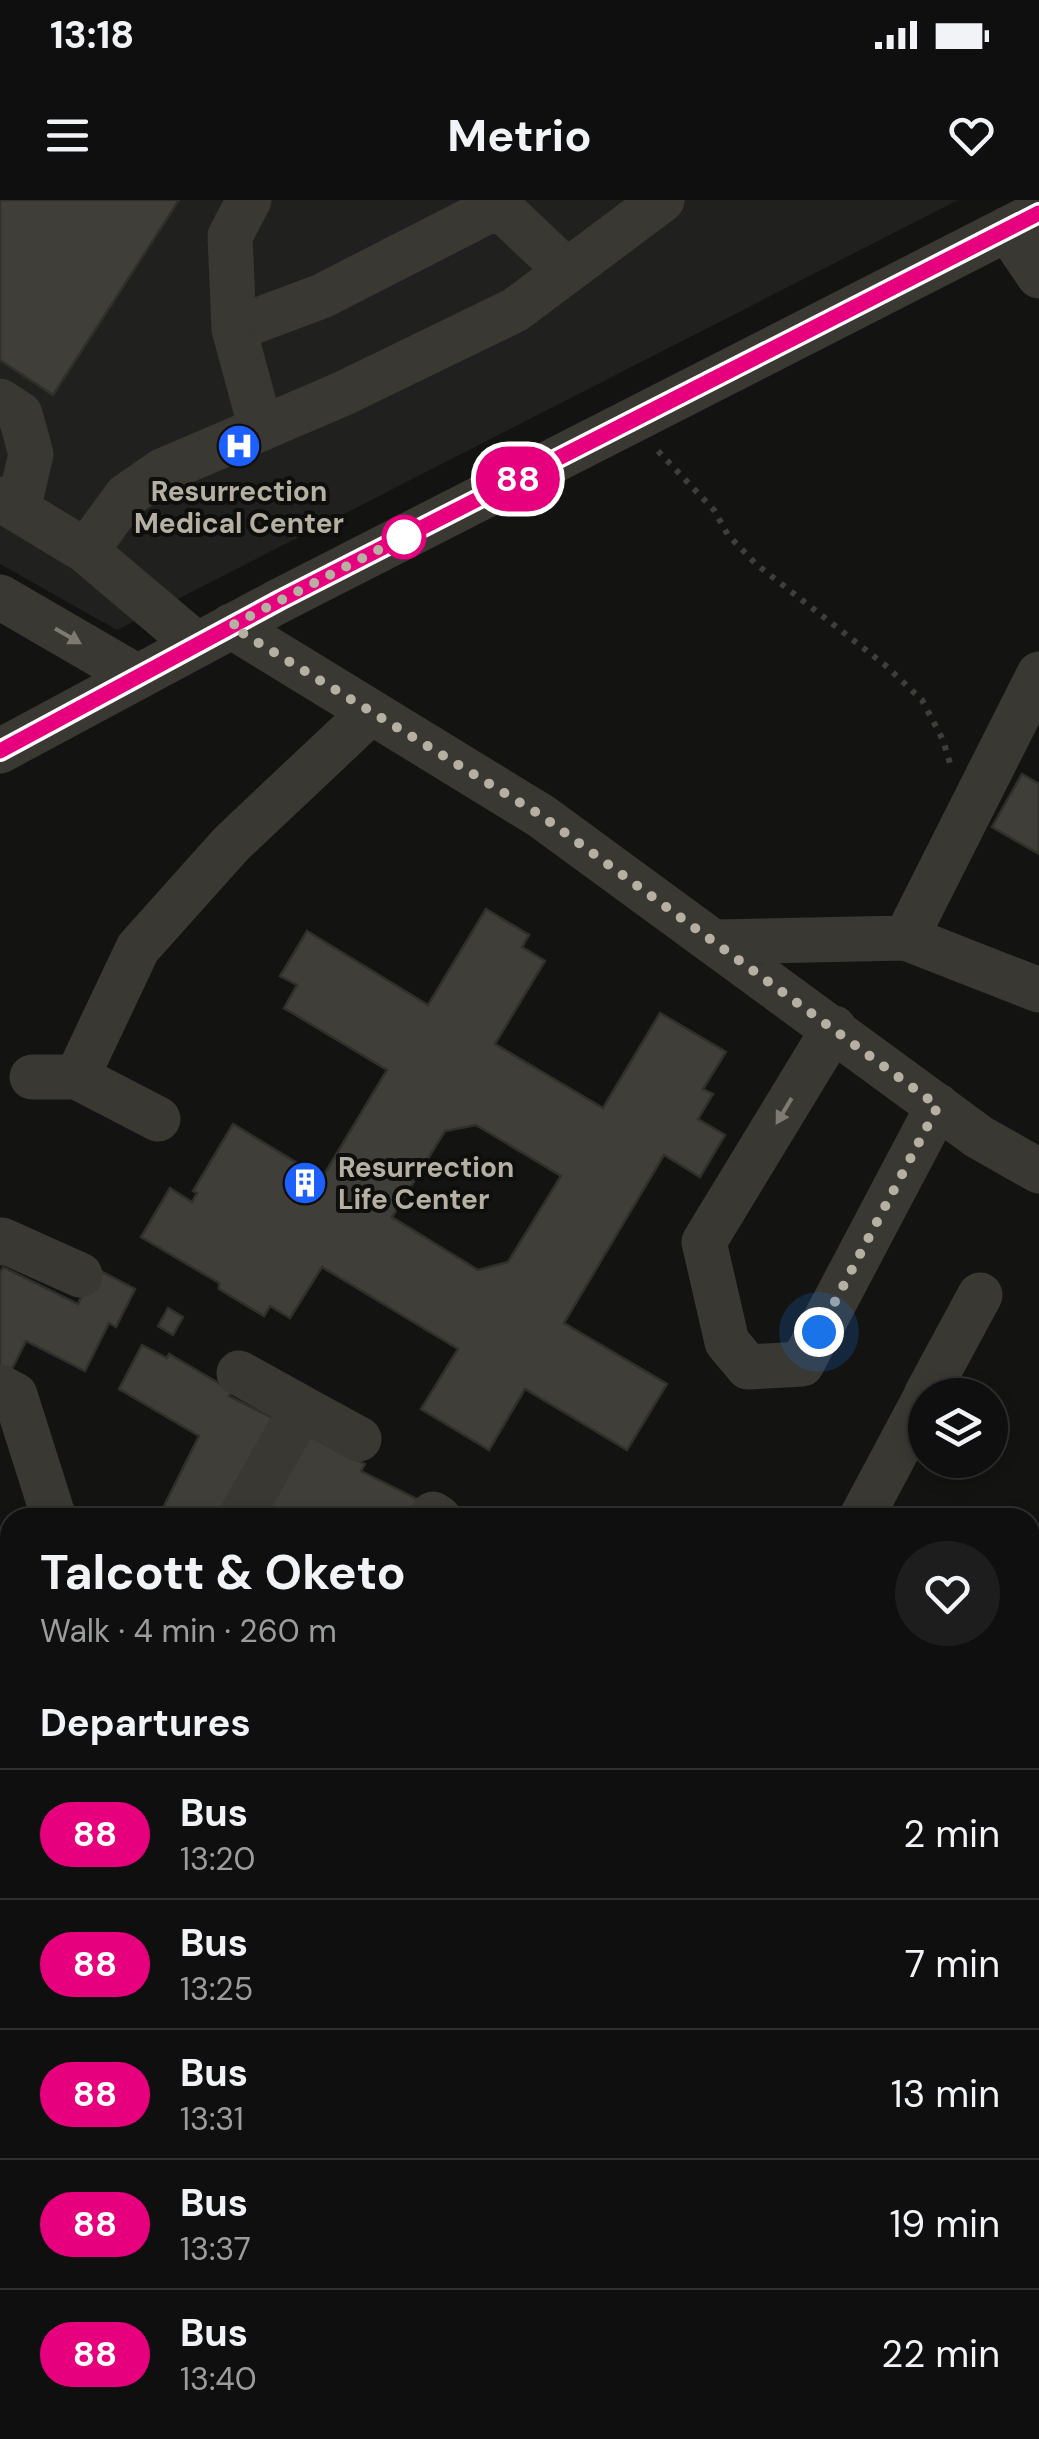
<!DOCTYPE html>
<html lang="en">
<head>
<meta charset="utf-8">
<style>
	body { margin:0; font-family:"DM Sans",sans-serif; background:#1c1d1c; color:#f1f3f6; height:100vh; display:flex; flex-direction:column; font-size:38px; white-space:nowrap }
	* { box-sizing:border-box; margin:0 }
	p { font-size:32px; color:#9b9c9e }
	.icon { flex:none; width:55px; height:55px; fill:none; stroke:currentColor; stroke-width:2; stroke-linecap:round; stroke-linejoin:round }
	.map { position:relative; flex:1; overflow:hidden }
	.details { position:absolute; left:0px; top:1308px; width:1040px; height:932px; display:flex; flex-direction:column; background:#0e0f0e; border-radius:30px 30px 0 0; box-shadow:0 5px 15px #0003,0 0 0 2px #2e2f2e }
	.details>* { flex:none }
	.badge { padding:0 20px; border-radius:32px; font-size:35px; line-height:65px }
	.controls { position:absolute; left:908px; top:1178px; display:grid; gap:20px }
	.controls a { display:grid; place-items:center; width:100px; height:100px; border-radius:50%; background:#0e0f0e; box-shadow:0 5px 15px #0003,0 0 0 2px #2e2f2e; font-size:50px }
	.you { position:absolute; width:50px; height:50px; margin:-25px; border:8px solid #fff; border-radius:50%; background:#1a73e8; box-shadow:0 0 0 15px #1a73e833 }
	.map>.badge { position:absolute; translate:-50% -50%; box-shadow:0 0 0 5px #fff }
	h2 { padding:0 40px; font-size:38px; line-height:90px }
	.round { display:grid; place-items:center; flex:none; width:105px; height:105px; border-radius:52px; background:#1c1d1c }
	.overview { display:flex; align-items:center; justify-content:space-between; height:170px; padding:0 40px }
	h1 { font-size:48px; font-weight:700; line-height:75px }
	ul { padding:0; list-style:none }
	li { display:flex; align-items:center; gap:30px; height:130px; padding:0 40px; border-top:2px solid #2e2f2e }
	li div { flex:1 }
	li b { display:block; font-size:38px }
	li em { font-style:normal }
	li .badge { min-width:110px; font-weight:700; text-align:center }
	.status { display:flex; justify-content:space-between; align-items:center; height:70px; padding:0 50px; background:#0e0f0e; direction:ltr }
	.status svg { height:28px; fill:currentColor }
	header { display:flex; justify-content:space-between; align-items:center; height:130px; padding:0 40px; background:#0e0f0e; font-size:45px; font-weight:700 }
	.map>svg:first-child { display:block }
	.built { fill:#20211e }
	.building { fill:#3f3e39; stroke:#30302b; stroke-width:2.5; fill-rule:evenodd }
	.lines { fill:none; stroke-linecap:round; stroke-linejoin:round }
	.path { stroke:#403e38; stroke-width:6; stroke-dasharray:5 8; stroke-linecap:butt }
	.minor { stroke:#393832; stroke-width:45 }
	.oneway { fill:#7e7a70 }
	.line-casing { stroke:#fff; stroke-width:22 }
	.line { stroke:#e6007e; stroke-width:15 }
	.walk { stroke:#b6b0a2; stroke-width:10; stroke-dasharray:0 18 }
	.stop-dot { fill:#fff; stroke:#e6007e; stroke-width:5 }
	.labels { text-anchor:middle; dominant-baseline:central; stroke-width:8; stroke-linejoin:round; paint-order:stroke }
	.poi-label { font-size:28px; font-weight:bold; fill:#b6b0a2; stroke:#0e0e0d }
</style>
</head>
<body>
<div class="status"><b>13:18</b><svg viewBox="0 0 49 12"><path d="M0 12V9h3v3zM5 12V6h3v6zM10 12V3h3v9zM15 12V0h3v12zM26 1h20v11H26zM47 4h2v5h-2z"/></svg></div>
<header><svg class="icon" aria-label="menu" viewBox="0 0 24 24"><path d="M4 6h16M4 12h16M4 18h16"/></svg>Metrio<svg class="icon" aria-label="heart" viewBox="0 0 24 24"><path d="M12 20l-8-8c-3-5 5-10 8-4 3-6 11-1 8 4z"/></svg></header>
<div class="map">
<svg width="1039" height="2239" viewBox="0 0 1039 2239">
	<rect width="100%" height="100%" fill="#131412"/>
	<!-- built -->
	<path class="built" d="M0 0H958L117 430 0 364Z"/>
	<!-- building -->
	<path class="building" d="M0 0H179L53 195 0 160Z
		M1022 574 1039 584V654L992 627Z
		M486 709 529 735 522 747 545 761 495 844 603 908 660 813 726 852 703 889 713 894 698 919 725 935 700 977 664 955 564 1123 667 1184 627 1250 525 1189 489 1250 421 1209 458 1149 322 1067 290 1118 270 1106 264 1116 219 1089V1083L141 1037 170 988 192 1002 197 993 193 991 233 924 322 978 387 870 284 808 297 785 280 776 307 731 428 805ZM476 925 561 976 508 1062 478 1070 392 1017 445 931Z
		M3 1067 78 1104 95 1068 135 1089 116 1127 109 1123 85 1171 26 1141 5 1183 0 1180V1073Z
		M168 1108 183 1117 173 1135 158 1126Z
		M142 1145 167 1158 169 1154 232 1191 229 1196 275 1219 226 1318H158L199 1236 119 1189Z
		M305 1233 365 1264 361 1271 417 1299 408 1318H263Z
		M1039 1337V1726L1030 1717V1338Z
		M2 1426 10 1430V1532L0 1552Z
		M1039 1729V1976H1030V1730Z
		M8 1893 10 1894V1976L0 1971V1936L4 1929 0 1927V1908Z
		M0 2170 10 2175V2186L0 2206Z
		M22 2230H69L65 2239H18Z
		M84 2230H114L128 2237 80 2239Z
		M537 2230H579L584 2233 581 2239H532Z
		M611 2230 621 2234 623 2230H633L647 2238 606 2239Z
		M661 2230H690L685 2239H656Z"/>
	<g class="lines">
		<!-- path -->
		<path class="path" d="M658 251 714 310 728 335 756 364 885 465 922 500 943 540 951 567"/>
		<!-- minor -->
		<path class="minor" d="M249 0 230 36 234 129 261 229
			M492 0 567 71
			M1007 29 1039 76
			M234 129 322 96 498 6
			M0 201 20 214 31 254 18 310
			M0 299 86 351 196 444
			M86 351 126 296 162 271 342 194 515 110 662 0
			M0 397 136 476
			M231 426 541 616 979 937 1039 971
			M0 551 279 401 1039 13
			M906 738 1039 474
			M716 742 906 738 1039 790
			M834 828 704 1042 727 1142 748 1167 802 1164 938 906
			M32 877H77
			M158 919 77 877 138 748 232 643 371 512
			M0 1043 2 1040 80 1075
			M239 1173 302 1208
			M0 1187 15 1195 54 1318
			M926 1195 980 1095
			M433 1314 439 1318
			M240 1318 302 1208 359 1239
			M861 1318 925 1198
			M1030 2057 1039 2061
			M0 2066 10 2072
			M1030 2142 1039 2147
			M293 2230 309 2239"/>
	</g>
	<!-- one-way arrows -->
	<defs><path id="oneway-solid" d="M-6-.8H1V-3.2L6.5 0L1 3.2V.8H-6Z" transform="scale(2.5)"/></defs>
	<g class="oneway">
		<use href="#oneway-solid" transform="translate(68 436) rotate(30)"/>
		<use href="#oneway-solid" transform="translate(784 911) rotate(121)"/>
	</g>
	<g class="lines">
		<!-- line casing -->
		<g class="line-casing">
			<path id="line" d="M0 551 280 400 1039 13"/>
		</g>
		<!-- line -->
		<use href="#line" class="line"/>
		<!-- walk -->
		<path class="walk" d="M404 337 415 331 231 426 542 616 938 906 819 1132"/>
	</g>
	<!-- icons -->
	<defs>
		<g id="hospital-disc" transform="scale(2.25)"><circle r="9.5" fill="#1e60ff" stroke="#0e0e0d"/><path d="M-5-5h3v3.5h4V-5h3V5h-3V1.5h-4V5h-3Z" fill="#fff"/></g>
		<g id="building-disc" transform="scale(2.25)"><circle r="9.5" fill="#1e60ff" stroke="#0e0e0d"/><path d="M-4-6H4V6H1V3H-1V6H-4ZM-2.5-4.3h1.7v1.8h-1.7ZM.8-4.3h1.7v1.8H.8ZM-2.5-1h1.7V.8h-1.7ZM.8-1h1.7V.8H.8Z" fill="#fff"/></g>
	</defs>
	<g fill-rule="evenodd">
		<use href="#hospital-disc" x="239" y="246"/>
		<use href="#building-disc" x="305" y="983"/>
	</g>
	<!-- markers -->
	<circle class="stop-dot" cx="404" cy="337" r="20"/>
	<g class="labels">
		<!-- poi labels -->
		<g class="poi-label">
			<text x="239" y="291">Resurrection<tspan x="239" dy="32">Medical Center</tspan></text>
			<text x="338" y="967" text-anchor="start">Resurrection<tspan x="338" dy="32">Life Center</tspan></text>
		</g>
	</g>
</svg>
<div class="controls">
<a><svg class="icon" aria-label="layers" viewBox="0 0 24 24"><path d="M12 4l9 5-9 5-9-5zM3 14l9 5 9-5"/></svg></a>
</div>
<div class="you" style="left:819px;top:1132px"></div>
<b class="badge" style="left:518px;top:279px;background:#e6007e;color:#fff">88</b>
<section class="details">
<div class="overview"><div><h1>Talcott &amp; Oketo</h1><p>Walk · 4 min · 260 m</p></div><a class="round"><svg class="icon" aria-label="heart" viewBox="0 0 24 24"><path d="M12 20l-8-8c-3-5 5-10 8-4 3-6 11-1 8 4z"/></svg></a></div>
<h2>Departures</h2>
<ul>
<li><span class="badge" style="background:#e6007e;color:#fff">88</span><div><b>Bus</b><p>13:20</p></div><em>2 min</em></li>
<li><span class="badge" style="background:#e6007e;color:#fff">88</span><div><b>Bus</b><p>13:25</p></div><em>7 min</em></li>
<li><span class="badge" style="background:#e6007e;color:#fff">88</span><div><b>Bus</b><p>13:31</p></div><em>13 min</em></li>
<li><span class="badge" style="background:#e6007e;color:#fff">88</span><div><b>Bus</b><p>13:37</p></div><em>19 min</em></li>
<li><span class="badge" style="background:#e6007e;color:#fff">88</span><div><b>Bus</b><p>13:40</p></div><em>22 min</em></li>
</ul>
</section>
</div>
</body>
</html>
